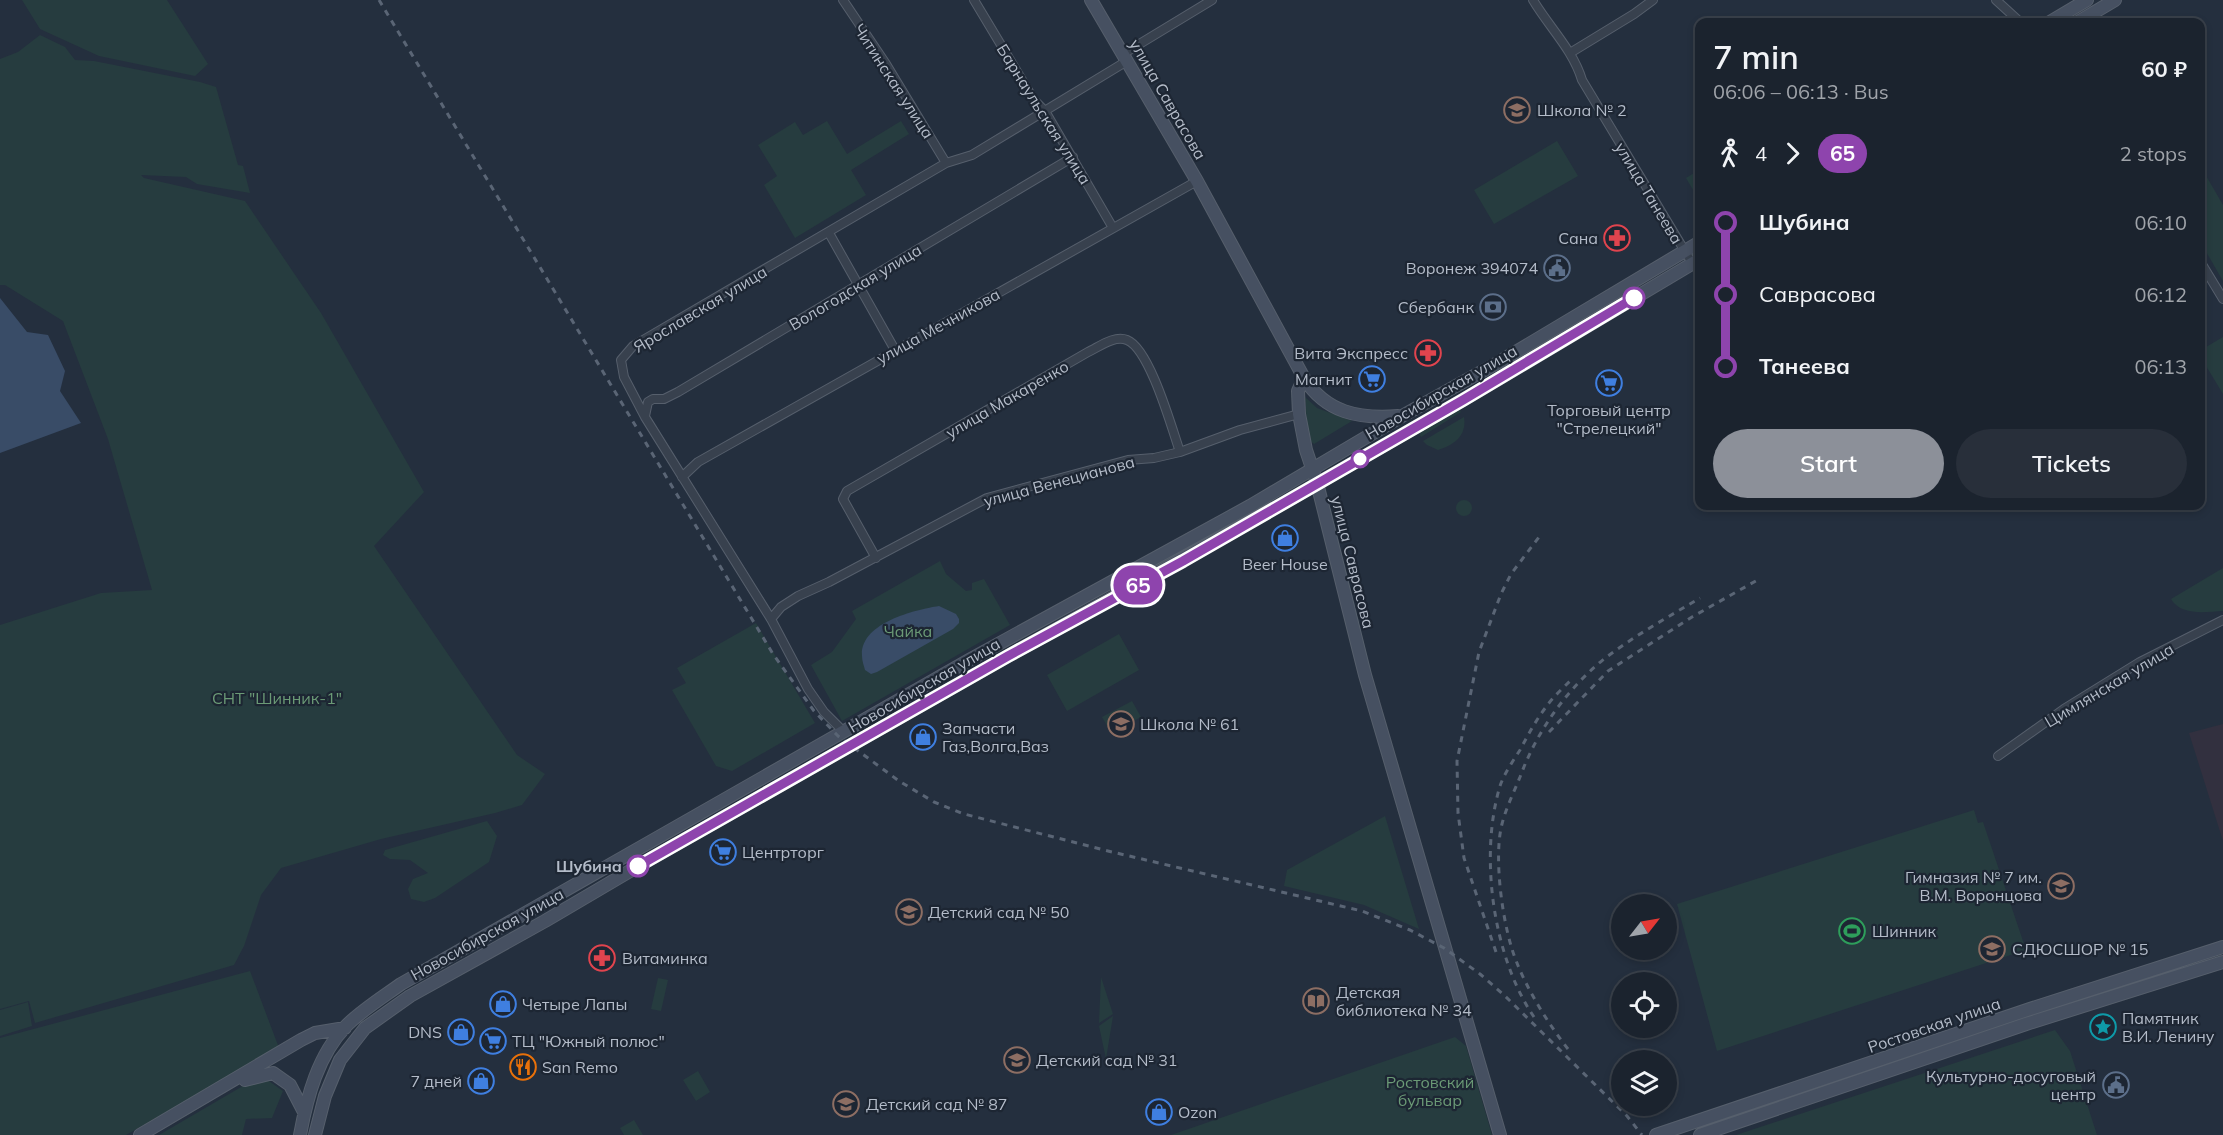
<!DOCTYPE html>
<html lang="en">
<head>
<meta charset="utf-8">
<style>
	body { margin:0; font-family:Mulish,sans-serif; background:#282f3a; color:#f1f3f6; height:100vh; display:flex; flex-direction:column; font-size:22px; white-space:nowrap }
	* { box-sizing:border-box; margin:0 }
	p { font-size:20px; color:#a0a4aa }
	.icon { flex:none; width:33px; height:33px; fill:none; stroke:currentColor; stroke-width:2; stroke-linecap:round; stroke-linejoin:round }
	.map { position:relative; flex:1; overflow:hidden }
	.panel { position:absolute; left:1695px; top:18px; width:510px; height:492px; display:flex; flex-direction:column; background:#1b232e; border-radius:12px; box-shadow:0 3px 9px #0003,0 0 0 2px #39404a }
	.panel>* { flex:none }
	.badge { padding:0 12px; border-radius:20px; font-size:21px; line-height:39px }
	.needle { width:39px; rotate:59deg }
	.buttons { position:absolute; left:1611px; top:894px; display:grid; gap:12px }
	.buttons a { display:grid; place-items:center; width:66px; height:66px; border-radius:50%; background:#1b232e; box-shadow:0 3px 9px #0003,0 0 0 2px #39404a; font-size:30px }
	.map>.badge { position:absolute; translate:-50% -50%; box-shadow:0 0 0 3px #fff }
	.legs { display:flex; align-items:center; gap:9px; height:66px; padding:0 18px; font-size:20px }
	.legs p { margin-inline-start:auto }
	.overview { display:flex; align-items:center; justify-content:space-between; height:102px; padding:0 18px }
	h1 { font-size:33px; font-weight:600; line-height:45px }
	.button { display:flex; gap:12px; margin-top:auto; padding:12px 18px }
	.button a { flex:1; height:69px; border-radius:36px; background:#8c9099; color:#fff; font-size:24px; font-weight:600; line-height:69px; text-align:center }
	.button a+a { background:#282f3a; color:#f1f3f6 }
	ul { padding:0 18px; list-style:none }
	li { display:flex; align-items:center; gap:21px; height:72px; font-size:22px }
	li i { display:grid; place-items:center; width:9px; height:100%; margin:0 8px; background:currentColor }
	li i::after { content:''; width:15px; height:15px; margin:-8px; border:4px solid; border-radius:50%; background:#1b232e }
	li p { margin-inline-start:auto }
	li:first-child i { background:linear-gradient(#0000 50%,currentColor 0) }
	li:last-child i { background:linear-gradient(currentColor 50%,#0000 0) }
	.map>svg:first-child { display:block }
	.medical { fill:#32303f }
	.green { fill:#263c3f }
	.water { fill:#394c67 }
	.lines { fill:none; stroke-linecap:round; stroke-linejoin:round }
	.street-casing { stroke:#565f6c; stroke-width:10 }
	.secondary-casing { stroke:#565f6c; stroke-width:14 }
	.street { stroke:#38414e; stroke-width:8 }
	.secondary { stroke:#465061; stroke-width:12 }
	.rail { stroke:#5a6575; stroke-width:3; stroke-dasharray:6 6; stroke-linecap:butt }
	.line-1-casing { stroke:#fff; stroke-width:14 }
	.line-1 { stroke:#8e44ad; stroke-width:9 }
	.stop-1-dot { fill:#fff; stroke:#8e44ad; stroke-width:3 }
	.labels { text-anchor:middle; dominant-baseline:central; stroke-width:4.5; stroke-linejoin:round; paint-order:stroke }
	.street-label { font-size:16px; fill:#b4bcc9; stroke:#1d2633 }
	.poi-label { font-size:16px; fill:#b4bcc9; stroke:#1d2633; text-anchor:start }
	.park-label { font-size:16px; fill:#6b9a76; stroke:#1d2633 }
	.stop-label { font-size:16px; font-weight:bold; fill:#b4bcc9; stroke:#1d2633; text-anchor:end }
</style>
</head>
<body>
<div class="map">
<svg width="2223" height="1135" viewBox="0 0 2223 1135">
	<rect width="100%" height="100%" fill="#242f3e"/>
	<!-- medical -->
	<path class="medical" d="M2223 724V841L2189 733Z"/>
	<!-- green -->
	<path class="green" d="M22 0H167L208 64 195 76 99 56 40 29Z
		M40 35 65 47 75 60 94 61 200 82 216 87 238 165 243 166 250 193 197 184 186 177 141 175 144 178 245 201 321 313 424 492 374 546 517 755 545 774 522 805 495 813 381 839 281 868 261 895 244 946 234 965 35 1023 29 1001 0 1009V625L101 593 152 590 108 439 63 321 5 285H0V59L18 52Z
		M827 121 847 154 901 121 909 134 851 170 866 195 795 238 764 185 777 176 758 145 795 122 803 135Z
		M1557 141 1578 176 1494 224 1474 190Z
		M2201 167 2223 205V281L2201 243Z
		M1699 170V200L1686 178Z
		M2223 337V394L2200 356 2201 350Z
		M1305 397 1317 408 1352 421 1314 444 1308 439Z
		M1457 407 1461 412 1421 437 1418 432Z
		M1464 417C1467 435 1455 445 1438 450L1427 445 1423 441Z
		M1456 508a8 8 0 1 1 16 0a8 8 0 1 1-16 0Z
		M940 561 946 574 966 591 972 590V583L984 579 1010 625 842 721 811 665 832 652 856 619 852 611Z
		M2223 568V611C2205 612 2181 616 2171 599Z
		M756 623 815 723 732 771 716 766 672 690 686 683 677 668Z
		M1119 634 1139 670 1067 711 1047 675Z
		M1132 701 1141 717 1111 733 1102 717Z
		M1974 810 1978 823 1983 822 2026 950 1717 1051 1677 904Z
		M1385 816 1419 929 1364 905 1284 886 1287 870Z
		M487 821 497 836 489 862 435 898 424 902 411 899 408 889 413 879 428 873 410 860 390 859 383 855 385 850Z
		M250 971 279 1048 126 1135H0V1038Z
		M1101 977 1113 1014 1099 1023Z
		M658 978 668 980 661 1011 651 1009Z
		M28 1002 32 1026 0 1036V1010Z
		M1113 1016 1106 1059 1099 1026Z
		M2055 1030 2070 1051 2097 1135H1736Z
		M1455 1037 1466 1046 1492 1135H1171Z
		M698 1071 710 1092 696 1101 683 1080Z
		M266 1079 283 1091 272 1118 246 1119 242 1135H159L248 1083Z
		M634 1120 643 1135H624L620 1128Z"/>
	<!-- water -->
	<path class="water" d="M0 298 27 332 48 335 65 371 60 391 81 423 0 453Z
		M939 606 956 614 959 619V623L953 629 877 672 871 674 865 670C864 666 862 661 862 656 860 623 914 610 939 606Z"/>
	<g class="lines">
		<!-- street casing -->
		<g class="street-casing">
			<path id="street" d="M843 0 886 64 946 163
				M974 0 1034 100 1045 111 1113 228
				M1533 0C1549 27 1573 50 1582 80L1692 263
				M1996 0 2020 22
				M1570 53 1634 14 1653 0
				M1123 54 1212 0
				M829 233 895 350
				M2200 261 2223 299
				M645 416 648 402 653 399H664L678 392 1073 157
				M682 477 698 462 1197 181
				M876 558 843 499 847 491 1088 352C1099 347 1114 335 1127 340 1150 349 1172 429 1180 452
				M771 619 781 607 798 596 829 582 987 498 1128 460 1154 458 1180 452 1240 430 1299 414
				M844 732 824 712 808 689 771 619 645 417 624 377 621 360 633 346 946 163 972 155 1127 61
				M1998 756 2064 709 2140 662 2223 620"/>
		</g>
		<!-- secondary casing -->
		<g class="secondary-casing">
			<path id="secondary" d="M1091 0 1197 181 1304 378 1298 391 1299 414 1306 450 1317 483 1365 675 1500 1135
				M2050 22 2087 0
				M2078 22 2115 0
				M1304 378C1326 413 1359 419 1398 416
				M245 1080 273 1073 290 1085 304 1112
				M140 1135 301 1040 315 1033 345 1028
				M300 1135C307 1097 318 1055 346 1026 362 1010 383 997 401 984L969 660 1250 506 1402 416 1499 362 1700 242
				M315 1135 325 1096 340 1060 365 1028 410 996 545 921 652 858 1008 656 1278 506 1480 390 1700 259
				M1656 1135 2030 1009 2223 947
				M1700 1135 2026 1024 2223 962"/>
		</g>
		<!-- street -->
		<use href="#street" class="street"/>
		<!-- secondary -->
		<use href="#secondary" class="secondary"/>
		<!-- rail -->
		<path class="rail" d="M379 0 773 654 814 711 838 736 899 781 934 802 964 814 1108 851 1362 911 1410 930 1444 948 1480 974 1504 995 1627 1116 1642 1135
			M1549 732 1608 671 1692 617 1761 578
			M1496 952 1464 858 1458 813 1457 761 1479 652 1501 594 1511 574 1539 537
			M1534 1017C1493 957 1479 856 1500 786 1504 774 1513 761 1520 750 1528 735 1536 720 1546 707 1553 697 1563 688 1571 680
			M1568 1049C1549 1025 1528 991 1517 963 1503 930 1493 858 1502 824 1506 808 1514 792 1520 777 1537 731 1566 690 1604 659 1634 636 1668 617 1700 598"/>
	</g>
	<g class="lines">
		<!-- line-1 casing -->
		<g class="line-1-casing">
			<path id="line-1" d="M638 866 1008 656 1183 561 1463 400 1634 298"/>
		</g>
		<!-- line-1 -->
		<use href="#line-1" class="line-1"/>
	</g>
	<!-- icons -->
	<defs>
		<g id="school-ring" transform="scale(1.35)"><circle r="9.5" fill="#1d2633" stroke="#8d6e63" stroke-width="1.5"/><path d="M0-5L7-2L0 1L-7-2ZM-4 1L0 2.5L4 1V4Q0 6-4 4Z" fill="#8d6e63"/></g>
		<g id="pharmacy-ring" transform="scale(1.35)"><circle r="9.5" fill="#1d2633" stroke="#e0444e" stroke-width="1.5"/><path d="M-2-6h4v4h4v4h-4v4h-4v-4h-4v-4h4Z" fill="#e0444e"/></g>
		<g id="civic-ring" transform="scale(1.35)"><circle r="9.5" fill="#1d2633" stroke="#5c6f8a" stroke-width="1.5"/><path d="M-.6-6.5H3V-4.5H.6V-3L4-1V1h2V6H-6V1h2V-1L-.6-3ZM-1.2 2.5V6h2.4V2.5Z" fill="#5c6f8a"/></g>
		<g id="bank-ring" transform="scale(1.35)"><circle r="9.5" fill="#1d2633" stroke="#5c6f8a" stroke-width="1.5"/><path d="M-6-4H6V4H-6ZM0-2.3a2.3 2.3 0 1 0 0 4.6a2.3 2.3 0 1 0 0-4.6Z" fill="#5c6f8a"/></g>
		<g id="supermarket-ring" transform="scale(1.35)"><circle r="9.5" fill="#1d2633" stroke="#3f7fe0" stroke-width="1.5"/><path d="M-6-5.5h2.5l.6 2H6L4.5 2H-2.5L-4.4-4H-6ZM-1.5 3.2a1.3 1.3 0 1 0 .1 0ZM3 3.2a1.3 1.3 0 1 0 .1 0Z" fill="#3f7fe0"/></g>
		<g id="shop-ring" transform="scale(1.35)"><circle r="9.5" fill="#1d2633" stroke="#3f7fe0" stroke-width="1.5"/><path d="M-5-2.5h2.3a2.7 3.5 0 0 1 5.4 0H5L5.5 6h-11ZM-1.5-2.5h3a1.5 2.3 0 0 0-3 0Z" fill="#3f7fe0"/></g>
		<g id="stadium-ring" transform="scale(1.35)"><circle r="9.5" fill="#1d2633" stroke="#2e9e5b" stroke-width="1.5"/><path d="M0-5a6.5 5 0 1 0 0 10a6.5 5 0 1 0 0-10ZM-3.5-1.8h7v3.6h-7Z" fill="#2e9e5b"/></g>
		<g id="library-ring" transform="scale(1.35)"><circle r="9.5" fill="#1d2633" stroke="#8d6e63" stroke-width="1.5"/><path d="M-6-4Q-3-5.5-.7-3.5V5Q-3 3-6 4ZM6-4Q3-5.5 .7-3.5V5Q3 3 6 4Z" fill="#8d6e63"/></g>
		<g id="sight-ring" transform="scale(1.35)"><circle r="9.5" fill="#1d2633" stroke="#0f9aa8" stroke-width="1.5"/><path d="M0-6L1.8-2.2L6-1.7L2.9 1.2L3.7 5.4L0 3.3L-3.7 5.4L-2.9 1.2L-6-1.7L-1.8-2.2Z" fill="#0f9aa8"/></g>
		<g id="restaurant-ring" transform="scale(1.35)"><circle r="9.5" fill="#1d2633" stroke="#e8710a" stroke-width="1.5"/><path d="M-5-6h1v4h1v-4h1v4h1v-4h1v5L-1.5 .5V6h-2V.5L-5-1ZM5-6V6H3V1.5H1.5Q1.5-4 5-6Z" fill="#e8710a"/></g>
	</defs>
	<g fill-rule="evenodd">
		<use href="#school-ring" x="1517" y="110"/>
		<use href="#pharmacy-ring" x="1617" y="238"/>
		<use href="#civic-ring" x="1557" y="268"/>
		<use href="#bank-ring" x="1493" y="307"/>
		<use href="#pharmacy-ring" x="1428" y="353"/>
		<use href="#supermarket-ring" x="1372" y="379"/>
		<use href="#supermarket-ring" x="1609" y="383"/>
		<use href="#shop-ring" x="1285" y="538"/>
		<use href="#school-ring" x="1121" y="724"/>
		<use href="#shop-ring" x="923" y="737"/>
		<use href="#supermarket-ring" x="723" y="852"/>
		<use href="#school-ring" x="2061" y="886"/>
		<use href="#school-ring" x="909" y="912"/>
		<use href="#stadium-ring" x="1852" y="931"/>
		<use href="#school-ring" x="1992" y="949"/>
		<use href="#pharmacy-ring" x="602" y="958"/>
		<use href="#library-ring" x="1316" y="1001"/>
		<use href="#shop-ring" x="503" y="1004"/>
		<use href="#sight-ring" x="2103" y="1027"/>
		<use href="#shop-ring" x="461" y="1032"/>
		<use href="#supermarket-ring" x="493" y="1041"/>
		<use href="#school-ring" x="1017" y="1060"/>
		<use href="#restaurant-ring" x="523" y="1067"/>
		<use href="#shop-ring" x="481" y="1081"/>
		<use href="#civic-ring" x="2116" y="1085"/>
		<use href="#school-ring" x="846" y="1104"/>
		<use href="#shop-ring" x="1159" y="1112"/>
	</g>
	<!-- markers -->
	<g class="stop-1-dot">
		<circle cx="1634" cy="298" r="10"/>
		<circle cx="1360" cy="459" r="8"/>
		<circle cx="638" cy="866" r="10"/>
	</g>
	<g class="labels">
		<!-- street labels -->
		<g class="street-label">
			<text transform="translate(894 81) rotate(57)">Читинская улица</text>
			<text transform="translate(1168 99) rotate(60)">улица Саврасова</text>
			<text transform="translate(1044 114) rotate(58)">Барнаульская улица</text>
			<text transform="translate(1649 193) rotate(59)">улица Танеева</text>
			<text transform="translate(855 287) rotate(-31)">Вологодская улица</text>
			<text transform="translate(700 309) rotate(-31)">Ярославская улица</text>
			<text transform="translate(938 326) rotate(-29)">улица Мечникова</text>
			<text transform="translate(1441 392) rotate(-30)">Новосибирская улица</text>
			<text transform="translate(1007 399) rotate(-30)">улица Макаренко</text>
			<text transform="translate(1059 481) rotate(-15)">улица Венецианова</text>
			<text transform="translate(1353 562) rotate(76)">улица Саврасова</text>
			<text transform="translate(924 685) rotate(-30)">Новосибирская улица</text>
			<text transform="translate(2109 685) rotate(-31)">Цимлянская улица</text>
			<text transform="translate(487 934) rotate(-29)">Новосибирская улица</text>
			<text transform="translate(1934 1025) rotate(-19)">Ростовская улица</text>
		</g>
		<!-- poi labels -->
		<g class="poi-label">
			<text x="1537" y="110">Школа № 2</text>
			<text x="1598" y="238" text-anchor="end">Сана</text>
			<text x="1538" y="268" text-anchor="end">Воронеж 394074</text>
			<text x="1474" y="307" text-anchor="end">Сбербанк</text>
			<text x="1408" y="353" text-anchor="end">Вита Экспресс</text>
			<text x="1352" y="379" text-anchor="end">Магнит</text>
			<text x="1609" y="410" text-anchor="middle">Торговый центр<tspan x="1609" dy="18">"Стрелецкий"</tspan></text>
			<text x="1285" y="564" text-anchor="middle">Beer House</text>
			<text x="1140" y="724">Школа № 61</text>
			<text x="942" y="728">Запчасти<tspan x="942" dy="18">Газ,Волга,Ваз</tspan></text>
			<text x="742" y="852">Центрторг</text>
			<text x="2042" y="877" text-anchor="end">Гимназия № 7 им.<tspan x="2042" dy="18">В.М. Воронцова</tspan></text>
			<text x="928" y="912">Детский сад № 50</text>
			<text x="1872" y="931">Шинник</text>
			<text x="2012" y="949">СДЮСШОР № 15</text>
			<text x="622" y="958">Витаминка</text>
			<text x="1336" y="992">Детская<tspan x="1336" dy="18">библиотека № 34</tspan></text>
			<text x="522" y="1004">Четыре Лапы</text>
			<text x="2122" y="1018">Памятник<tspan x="2122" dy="18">В.И. Ленину</tspan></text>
			<text x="442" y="1032" text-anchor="end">DNS</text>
			<text x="512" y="1041">ТЦ "Южный полюс"</text>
			<text x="1036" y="1060">Детский сад № 31</text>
			<text x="542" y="1067">San Remo</text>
			<text x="2096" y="1076" text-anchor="end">Культурно-досуговый<tspan x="2096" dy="18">центр</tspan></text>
			<text x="462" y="1081" text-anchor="end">7 дней</text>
			<text x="866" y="1104">Детский сад № 87</text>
			<text x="1178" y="1112">Ozon</text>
		</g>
		<!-- park labels -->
		<g class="park-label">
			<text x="908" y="631">Чайка</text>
			<text x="277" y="698">СНТ "Шинник-1"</text>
			<text x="1430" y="1082">Ростовский<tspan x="1430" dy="18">бульвар</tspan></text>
		</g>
		<!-- stop labels -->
		<g class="stop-label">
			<text x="622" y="866">Шубина</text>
		</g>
	</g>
</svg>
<div class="buttons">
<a><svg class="needle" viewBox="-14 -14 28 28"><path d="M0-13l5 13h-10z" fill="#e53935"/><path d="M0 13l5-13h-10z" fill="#a0a4aa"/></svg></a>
<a><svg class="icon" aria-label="locate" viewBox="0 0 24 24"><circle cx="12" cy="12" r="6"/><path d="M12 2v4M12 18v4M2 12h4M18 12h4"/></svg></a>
<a><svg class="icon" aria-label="layers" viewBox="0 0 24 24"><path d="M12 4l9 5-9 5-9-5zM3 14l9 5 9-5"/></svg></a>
</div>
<b class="badge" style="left:1138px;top:585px;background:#8e44ad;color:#fff">65</b>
<section class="panel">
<div class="overview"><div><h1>7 min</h1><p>06:06 – 06:13 · Bus</p></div><b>60 ₽</b></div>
<div class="legs"><svg class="icon" aria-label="walk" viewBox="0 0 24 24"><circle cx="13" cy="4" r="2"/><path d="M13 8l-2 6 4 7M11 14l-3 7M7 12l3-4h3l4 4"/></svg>4<svg class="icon" aria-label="forward" viewBox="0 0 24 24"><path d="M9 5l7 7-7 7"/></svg><b class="badge" style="background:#8e44ad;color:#fff">65</b><p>2 stops</p></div>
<ul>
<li><i style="color:#8e44ad"></i><b>Шубина</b><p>06:10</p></li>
<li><i style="color:#8e44ad"></i><span>Саврасова</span><p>06:12</p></li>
<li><i style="color:#8e44ad"></i><b>Танеева</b><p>06:13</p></li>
</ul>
<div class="button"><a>Start</a><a>Tickets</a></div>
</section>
</div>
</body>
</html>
